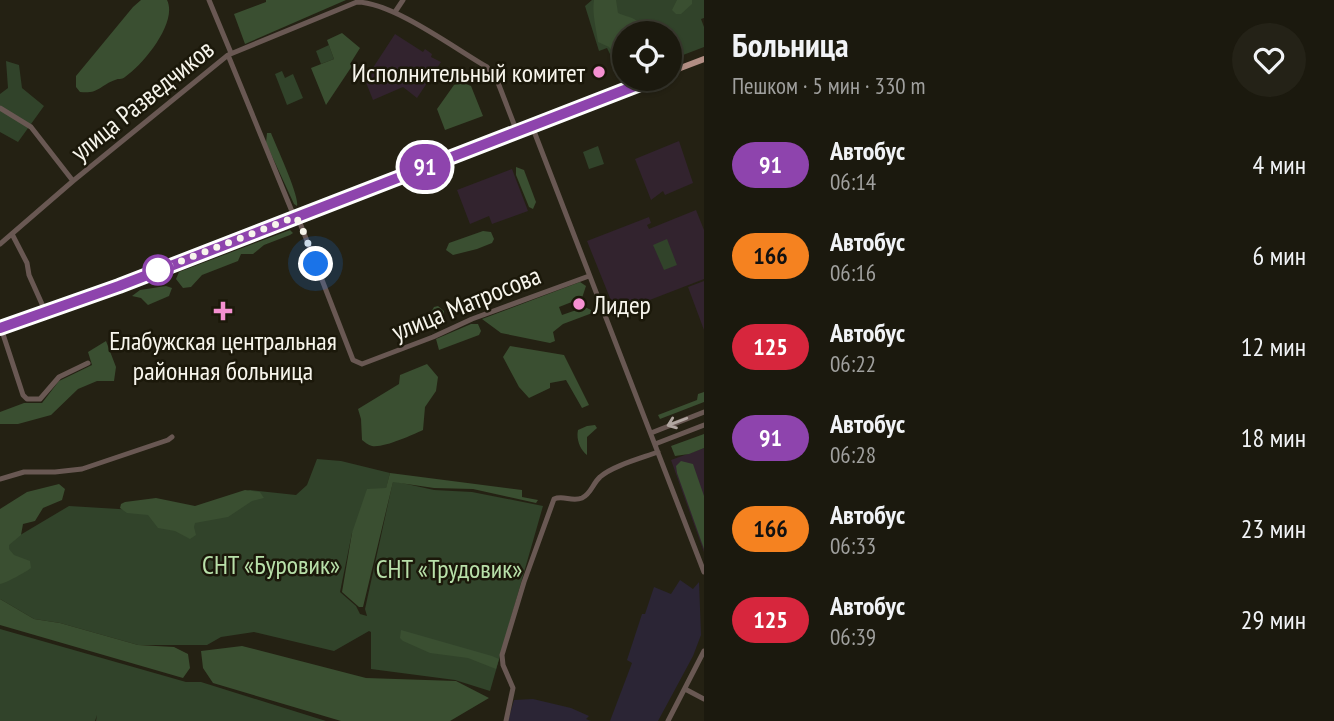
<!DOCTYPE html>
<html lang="ru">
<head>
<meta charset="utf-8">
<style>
	body { margin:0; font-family:"PT Sans Narrow",sans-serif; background:#242217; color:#f1f3f6; height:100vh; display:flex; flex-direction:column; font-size:26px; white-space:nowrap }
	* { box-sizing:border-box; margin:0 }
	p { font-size:23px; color:#a0a09e }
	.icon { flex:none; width:38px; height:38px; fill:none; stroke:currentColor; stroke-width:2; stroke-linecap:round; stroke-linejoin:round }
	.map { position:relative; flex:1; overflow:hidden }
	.side { display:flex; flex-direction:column; background:#1b190e; width:630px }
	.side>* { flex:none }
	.badge { padding:0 14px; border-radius:23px; font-size:24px; line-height:46px }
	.controls { position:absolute; left:612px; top:21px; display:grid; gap:14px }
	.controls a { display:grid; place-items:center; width:70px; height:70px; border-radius:50%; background:#1b190e; box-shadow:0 2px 5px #0004,0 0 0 2px #39382e; font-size:35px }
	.you { position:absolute; width:35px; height:35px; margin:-18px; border:5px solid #fff; border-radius:50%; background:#1a73e8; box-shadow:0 0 0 10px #1a73e833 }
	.map>.badge { position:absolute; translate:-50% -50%; box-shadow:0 0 0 4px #fff }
	.round { display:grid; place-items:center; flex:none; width:74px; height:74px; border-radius:37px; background:#242217 }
	.overview { display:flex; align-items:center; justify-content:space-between; height:119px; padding:0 28px }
	h1 { font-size:33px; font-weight:700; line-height:52px }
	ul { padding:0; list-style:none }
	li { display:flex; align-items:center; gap:21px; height:91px; padding:0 28px }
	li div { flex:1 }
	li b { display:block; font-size:26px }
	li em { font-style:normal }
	li .badge { min-width:77px; font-weight:700; text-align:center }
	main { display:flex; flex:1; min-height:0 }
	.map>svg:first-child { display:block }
	.commercial { fill:#2b2535 }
	.education { fill:#32232e }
	.green { fill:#31432a }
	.forest { fill:#3a4f31 }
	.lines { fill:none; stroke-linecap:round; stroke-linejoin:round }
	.minor { stroke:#695853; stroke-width:5 }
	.major { stroke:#b28e84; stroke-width:6 }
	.oneway { stroke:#b0a6a0 }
	.line-casing { stroke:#fff; stroke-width:16 }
	.line { stroke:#8e44ad; stroke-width:10 }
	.walk { stroke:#f7f5ec; stroke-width:7; stroke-dasharray:0 12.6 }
	.poi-dot { fill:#f590d1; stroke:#1b180a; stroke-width:2.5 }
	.stop-dot { fill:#fff; stroke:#8e44ad; stroke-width:3.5 }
	.labels { text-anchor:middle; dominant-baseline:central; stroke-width:5; stroke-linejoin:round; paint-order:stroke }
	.poi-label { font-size:26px; fill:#f7f5ec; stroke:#1b180a; text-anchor:end }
	.street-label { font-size:26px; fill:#f7f5ec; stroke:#1b180a }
	.park-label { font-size:26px; fill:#b8e0a9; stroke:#1b180a }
</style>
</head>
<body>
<main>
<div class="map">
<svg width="704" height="721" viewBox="0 0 704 721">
	<rect width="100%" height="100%" fill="#242113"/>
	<!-- commercial -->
	<path class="commercial" d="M680 580 693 589 699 582 701 635 693 656 658 721H610L632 663 627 660 642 614H645L654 587 671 594Z
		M533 699 571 708 589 716 586 719 591 721H508L514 700Z"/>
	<!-- education -->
	<path class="education" d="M395 34 423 52 425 49 432 54 431 57 441 62 417 98 403 87 373 100 365 80Z
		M679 141 693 183 665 195 663 191 651 200 635 159Z
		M512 169 528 211 492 224 489 216 470 224 457 190Z
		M696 210 704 230V279L616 313 587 241 649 217 651 223 647 225 649 229Z
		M704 281V330L688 287Z
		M704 448V552L671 460Z"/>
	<!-- green -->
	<path class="green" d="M592 0H704V18L701 19 704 27V47L670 60V33H625V54L613 60 607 48 599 51 585 6Z
		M329 45 334 59 321 64 316 51Z
		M6 61 19 65 22 88 44 106 18 142 0 132V94L8 88Z
		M282 71 285 78 293 74 303 98 287 105 275 74Z
		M598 146 604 164 589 169 583 152Z
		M667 239 677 265 664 270 653 245Z
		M317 459 341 461 390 473 386 489 352 533 340 592 356 606 360 614 367 616 365 609 393 481 434 490 472 492 543 506 490 691 455 680 371 669V632L369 631 334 651 254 632 221 637 207 645H138L60 623 34 619 0 599V547L69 506 185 513 250 490 296 495 307 485Z
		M0 629 186 682H201L326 721H96L97 715 95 721H0Z"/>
	<!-- forest -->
	<path class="forest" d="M141 0H167C178 22 144 64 125 77 121 80 119 78 115 80 99 86 99 94 80 92L76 87V76L133 7Z
		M266 0H346L245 44 234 14 266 2Z
		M594 0H616L618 13C630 18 641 18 645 33H625V56L615 55 609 47 598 42C596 27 592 14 594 0Z
		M677 0H692V4L681 14H676L672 10Z
		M342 33 360 48 350 64 352 66 326 105 311 68 334 59 327 40Z
		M461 82 471 86 483 116 445 130 437 109 454 85Z
		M267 133H271C276 146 300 197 297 206L294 204 266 143Z
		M516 167 524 170 536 202 533 209 529 207 516 175Z
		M290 230 293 233 290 235 264 245 253 254H241L238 261 202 275 191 287 183 288 176 279 179 272Z
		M483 231 491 232 494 239 492 243 477 249 453 255 446 250 449 243Z
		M580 282 586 286 582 298 559 307 562 315 585 307 595 312 563 324 553 332 555 341 550 343 501 333 482 319Z
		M166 286 172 288 169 296 148 305 141 298 132 296 140 290Z
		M438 306 444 311C444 318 444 325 436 327L430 314 434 307Z
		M471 324H478L481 331 479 335 439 350 436 339Z
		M106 341 116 367 114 381H97L78 389 51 415 18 424H0V412L24 403H42L59 381 92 365 88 352Z
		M510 346 564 355 589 405 582 408 566 380 550 383V388L529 398 519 387 503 357Z
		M427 364 438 377 436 391 425 407 423 430C412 435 384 448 372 446 368 445 365 442 362 440L361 419 358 409 399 384 400 375Z
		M704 392V402L660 419 658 415 697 400 698 394Z
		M587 426 595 425 597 428 587 437V455C580 450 576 439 578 430Z
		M704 434V448L689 454 675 456 671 446Z
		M681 461 693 464 704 496V549L677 473 676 466Z
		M390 473 522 490V497L538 500 536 503 473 489 434 488 393 482 363 607H359L342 592 352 533 367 489 386 488Z
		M59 484 65 489 62 500 43 508 35 521 23 524 21 535 9 545V549L14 555 30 561 31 568C26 572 6 583 0 584V509L27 492Z
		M245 490 260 492 264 498 252 501 228 517 195 523 194 527 196 535 190 539 175 531 158 528 148 515 127 513 120 508 121 504 125 502 156 498 195 506Z
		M0 599 34 619 60 623 138 645 174 647 188 654 190 668 183 678 0 625Z
		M401 630 492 656 499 659 496 669 468 658 430 653 403 641 400 638Z
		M242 646 366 678 456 681 489 698 450 721H341L213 683 203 668 201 651Z"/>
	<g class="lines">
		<!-- minor -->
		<path class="minor" d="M209 0 231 53
			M395 12 403 0
			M228 55 291 209 300 223 353 360 362 364 433 337 472 319 589 276
			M0 108 31 127 73 181
			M532 126 704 572
			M12 234 27 263 29 275 46 313
			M0 244 73 181 228 55 357 2C394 3 454 48 487 67L497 80 517 132
			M1 328 23 395 27 399H40L59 377 88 363
			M651 433 704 412
			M655 444 704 425
			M0 479 24 472H55L82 469 168 440 172 437
			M685 689 704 699
			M506 721 513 688 503 665 502 655 524 582 554 499C563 495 572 502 582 498 591 494 593 483 600 477 612 466 642 458 658 452
			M668 721 704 651"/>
		<!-- major -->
		<path class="major" d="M670 72 704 59
			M0 328 119 286 654 79"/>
	</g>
	<!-- one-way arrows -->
	<defs><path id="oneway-shaft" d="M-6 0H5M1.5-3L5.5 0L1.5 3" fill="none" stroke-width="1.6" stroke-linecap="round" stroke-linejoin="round" transform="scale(1.75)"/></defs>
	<use class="oneway" href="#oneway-shaft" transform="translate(677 422) rotate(159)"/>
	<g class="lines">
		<!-- line casing -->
		<g class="line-casing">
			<path id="line" d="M0 328 119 286 653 79"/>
		</g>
		<!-- line -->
		<use href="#line" class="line"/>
		<!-- walk -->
		<path class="walk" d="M158 270 295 217 300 223 316 264"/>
	</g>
	<!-- markers -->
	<g class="poi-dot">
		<circle cx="599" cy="72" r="7"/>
		<circle cx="579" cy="304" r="7"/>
		<path d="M219.5 300.5h7v7h7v7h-7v7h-7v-7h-7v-7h7z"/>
	</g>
	<circle class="stop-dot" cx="158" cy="270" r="14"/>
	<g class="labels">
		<!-- poi labels -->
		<g class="poi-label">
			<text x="585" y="72">Исполнительный комитет</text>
			<text x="593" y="304" text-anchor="start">Лидер</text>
			<text x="223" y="340" text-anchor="middle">Елабужская центральная<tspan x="223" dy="30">районная больница</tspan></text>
		</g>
		<!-- street labels -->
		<g class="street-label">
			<text transform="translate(142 100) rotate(-39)">улица Разведчиков</text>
			<text transform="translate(466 303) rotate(-22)">улица Матросова</text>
		</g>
		<!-- park labels -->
		<g class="park-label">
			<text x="271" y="564">СНТ «Буровик»</text>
			<text x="449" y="568">СНТ «Трудовик»</text>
		</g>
	</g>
</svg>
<div class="controls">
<a><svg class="icon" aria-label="locate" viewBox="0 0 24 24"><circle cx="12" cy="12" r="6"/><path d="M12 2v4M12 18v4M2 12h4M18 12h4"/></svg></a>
</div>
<div class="you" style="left:316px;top:264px"></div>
<b class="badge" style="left:425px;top:167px;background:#8e44ad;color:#fff">91</b>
</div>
<section class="side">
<div class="overview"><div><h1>Больница</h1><p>Пешком · 5 мин · 330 m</p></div><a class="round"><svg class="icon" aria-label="heart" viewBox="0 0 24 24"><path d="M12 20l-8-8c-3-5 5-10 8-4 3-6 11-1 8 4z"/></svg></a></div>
<ul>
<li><span class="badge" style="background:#8e44ad;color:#fff">91</span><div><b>Автобус</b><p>06:14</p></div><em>4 мин</em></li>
<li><span class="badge" style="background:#f58220;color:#111">166</span><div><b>Автобус</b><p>06:16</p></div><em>6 мин</em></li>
<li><span class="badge" style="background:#d7263d;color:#fff">125</span><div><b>Автобус</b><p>06:22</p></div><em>12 мин</em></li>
<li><span class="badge" style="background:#8e44ad;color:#fff">91</span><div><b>Автобус</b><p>06:28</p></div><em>18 мин</em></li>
<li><span class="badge" style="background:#f58220;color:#111">166</span><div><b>Автобус</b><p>06:33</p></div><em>23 мин</em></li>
<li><span class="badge" style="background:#d7263d;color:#fff">125</span><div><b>Автобус</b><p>06:39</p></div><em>29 мин</em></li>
</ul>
</section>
</main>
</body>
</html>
